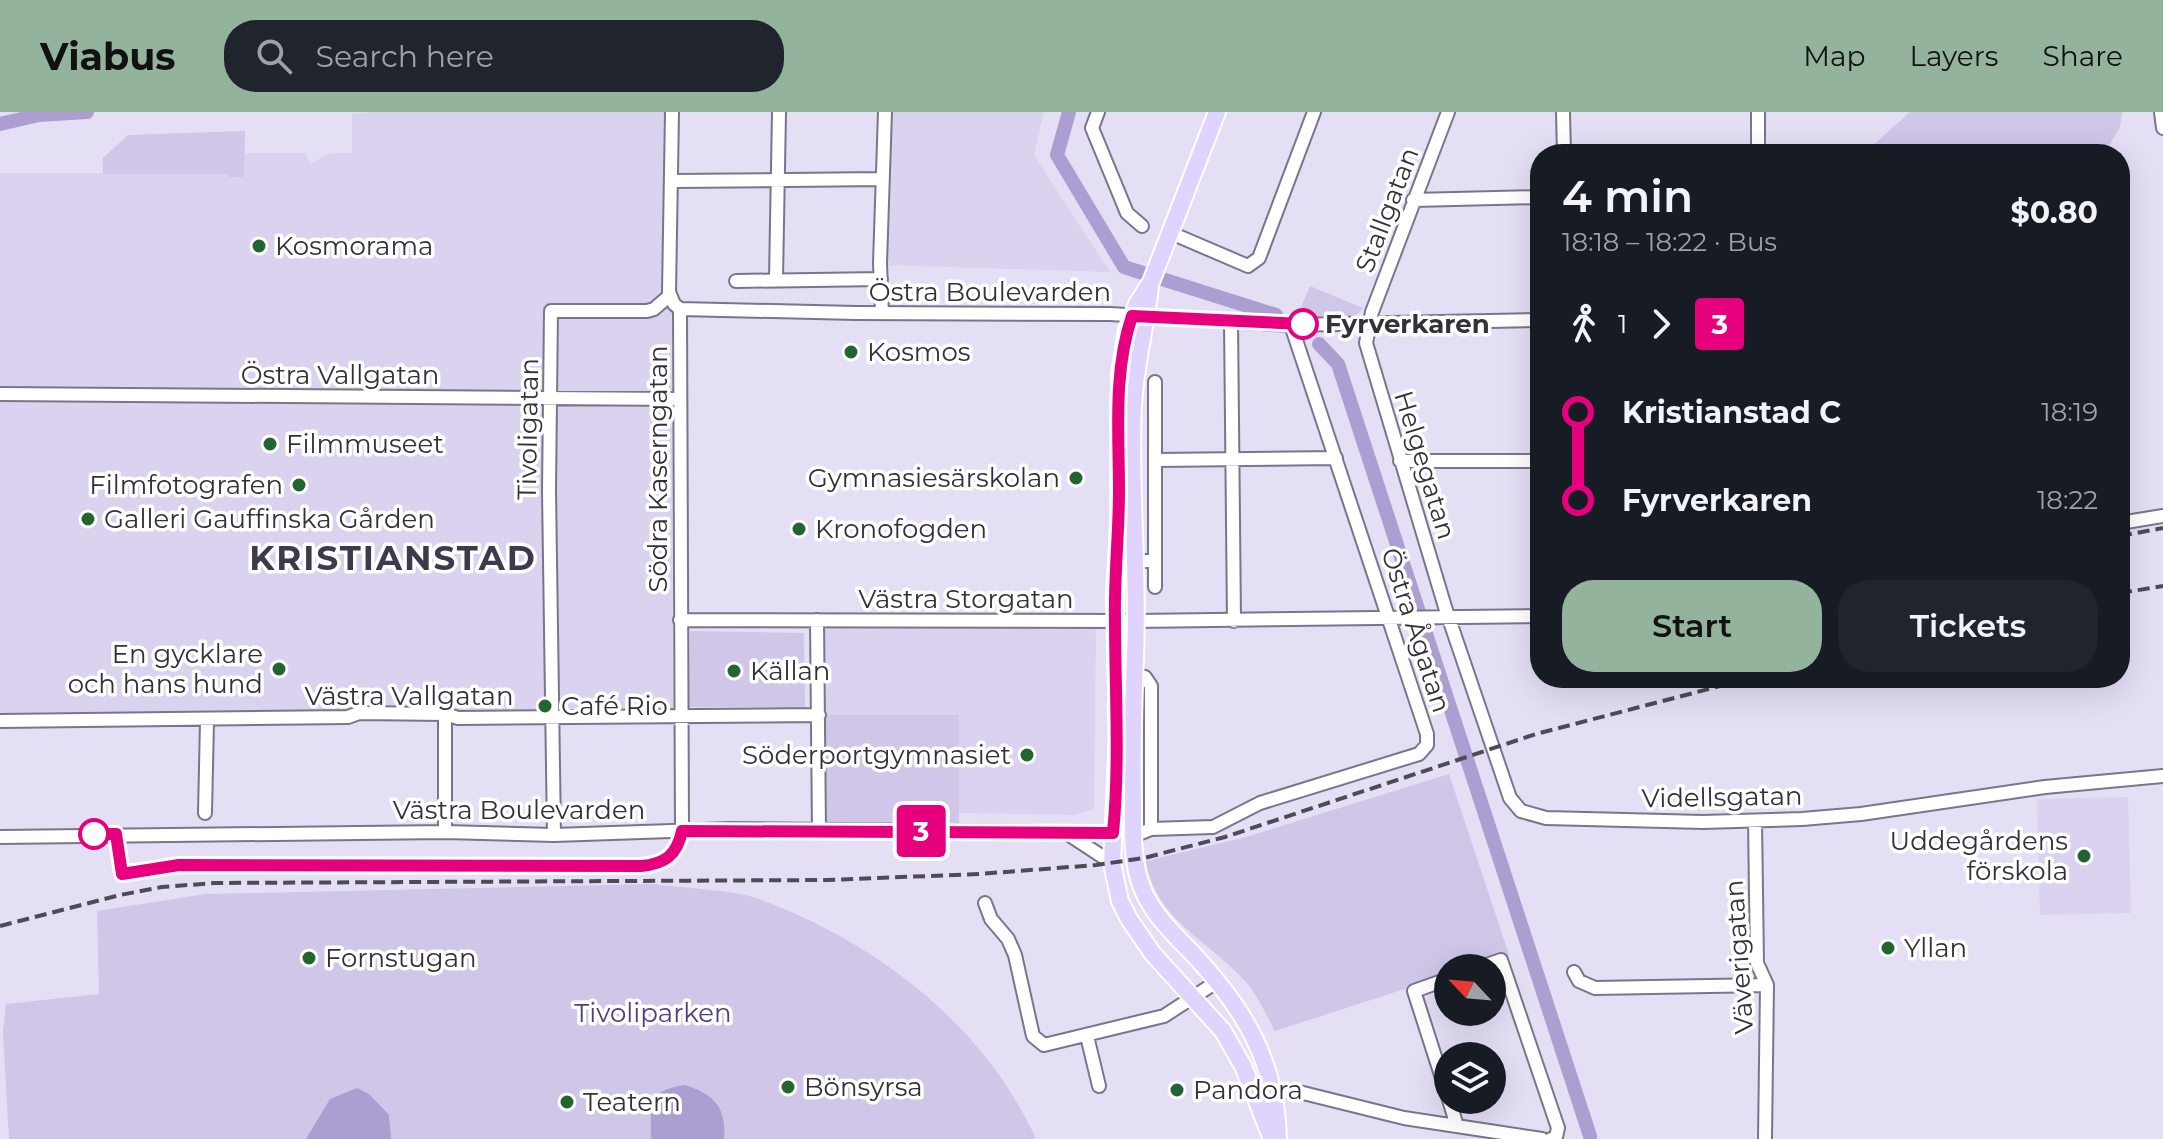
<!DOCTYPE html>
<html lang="en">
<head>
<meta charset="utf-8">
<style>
	body { margin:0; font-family:Montserrat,sans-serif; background:#20242c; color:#f1f3f6; height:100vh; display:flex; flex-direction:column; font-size:30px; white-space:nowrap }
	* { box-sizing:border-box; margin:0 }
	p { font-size:26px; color:#9ea1a6 }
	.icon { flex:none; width:44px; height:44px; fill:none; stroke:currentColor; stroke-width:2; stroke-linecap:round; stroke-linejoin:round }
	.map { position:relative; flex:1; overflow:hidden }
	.details { position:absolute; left:1530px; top:32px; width:600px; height:544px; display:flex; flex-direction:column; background:#171b24; border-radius:32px; box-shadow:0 8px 32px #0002 }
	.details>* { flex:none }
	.badge { padding:0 16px; border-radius:6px; font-size:28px; line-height:52px }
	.needle { width:52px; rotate:296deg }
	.controls { position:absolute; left:1434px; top:842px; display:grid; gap:16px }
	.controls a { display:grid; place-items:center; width:72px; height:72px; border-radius:50%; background:#171b24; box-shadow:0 8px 32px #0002; font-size:40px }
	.map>.badge { position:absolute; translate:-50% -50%; box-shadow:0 0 0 4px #fff }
	.legs { display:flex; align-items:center; gap:12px; height:88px; padding:0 32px; font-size:26px }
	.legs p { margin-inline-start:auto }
	.overview { display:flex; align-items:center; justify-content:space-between; height:136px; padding:0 32px }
	h1 { font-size:44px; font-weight:600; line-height:60px }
	.primary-button { display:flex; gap:16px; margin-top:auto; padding:16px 32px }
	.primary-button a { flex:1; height:92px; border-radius:32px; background:#94b39d; color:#111; font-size:32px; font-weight:600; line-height:92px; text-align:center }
	.primary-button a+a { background:#20242c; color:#f1f3f6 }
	ul { padding:0 32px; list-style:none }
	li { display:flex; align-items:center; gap:28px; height:88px; font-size:30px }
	li i { display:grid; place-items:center; width:12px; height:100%; margin:0 10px; background:currentColor }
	li i::after { content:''; width:20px; height:20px; margin:-10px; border:6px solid; border-radius:50%; background:#171b24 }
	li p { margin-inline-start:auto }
	li:first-child i { background:linear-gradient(#0000 50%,currentColor 0) }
	li:last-child i { background:linear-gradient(currentColor 50%,#0000 0) }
	header { display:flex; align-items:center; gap:48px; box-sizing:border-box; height:112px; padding:0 40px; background:#94b39d; color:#111 }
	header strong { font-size:38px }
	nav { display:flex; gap:44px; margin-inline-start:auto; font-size:28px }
	.search { width:560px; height:72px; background:#20242c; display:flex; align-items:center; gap:20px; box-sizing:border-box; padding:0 28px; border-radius:32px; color:#9ea1a6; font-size:30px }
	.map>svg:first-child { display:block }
	.built { fill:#dad2ef }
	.green { fill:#cfc6e8 }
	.water { fill:#ac9ed1 }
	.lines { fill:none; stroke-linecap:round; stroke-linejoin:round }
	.canal { stroke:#ac9ed1; stroke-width:14 }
	.minor-casing { stroke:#7a7589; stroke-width:16 }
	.major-casing { stroke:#fff; stroke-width:20 }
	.minor { stroke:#fff; stroke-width:12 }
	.major { stroke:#e0d4fe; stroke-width:16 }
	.rail { stroke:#4d4b55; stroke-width:4; stroke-dasharray:12 6; stroke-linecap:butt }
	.line-1-casing { stroke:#fff; stroke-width:18 }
	.line-1 { stroke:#e6007e; stroke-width:12 }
	.poi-dot { fill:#236530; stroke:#fff; stroke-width:3 }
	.stop-1-dot { fill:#fff; stroke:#e6007e; stroke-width:4 }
	.labels { text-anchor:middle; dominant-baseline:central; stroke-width:7; stroke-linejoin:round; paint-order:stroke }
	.street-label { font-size:26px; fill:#323038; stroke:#fff }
	.poi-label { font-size:26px; fill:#323038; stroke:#fff; text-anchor:start }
	.stop-label { font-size:26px; font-weight:bold; fill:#323038; stroke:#fff; text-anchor:start }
	.park-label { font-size:26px; fill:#533d7d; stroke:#fff }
	.district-label { font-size:34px; font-weight:bold; letter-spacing:2px; fill:#3e394b; stroke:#fff }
</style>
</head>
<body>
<header>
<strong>Viabus</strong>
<div class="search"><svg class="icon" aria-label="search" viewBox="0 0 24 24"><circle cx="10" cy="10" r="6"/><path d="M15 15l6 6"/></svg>Search here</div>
<nav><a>Map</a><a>Layers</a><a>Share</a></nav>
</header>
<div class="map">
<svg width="2163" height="1027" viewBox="0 0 2163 1027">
	<rect width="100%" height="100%" fill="#e5dff6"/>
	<!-- built -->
	<path class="built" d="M371 0H671L673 606 0 609V61H228V65H244V41H306L310 52 331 41H352V2Z
		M889 0H1044L1034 43 1110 160 885 153Z
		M1096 512 1094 697 1074 703 959 701V603H824V516Z
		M2128 685 2131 801 2040 803 2037 687Z"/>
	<!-- green -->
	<path class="green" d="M1910 0H2122L2120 15 2104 42H1863Z
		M245 19 244 65H228V62H103V46L128 23Z
		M1310 174 1363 196C1351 214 1316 207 1296 207Z
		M690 519 804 521 805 595H689Z
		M819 603H959V719H819Z
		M1449 662 1509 843 1469 856H1448V863L1275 919C1266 903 1258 884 1246 870 1210 829 1156 809 1146 749L1246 725Z
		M654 772C682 776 732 778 756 786 875 829 983 911 1036 1027H9L3 920 6 892 99 882 97 799 206 782Z"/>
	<!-- water -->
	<path class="water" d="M685 973C713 982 727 995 724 1027H651C651 994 647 978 685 973Z
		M357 976 369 982 389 1003 391 1027H306L330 987Z"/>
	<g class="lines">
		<!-- canal -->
		<path class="canal" d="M1069 0 1057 43 1124 155 1276 203
			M0 12 39 3 87 0
			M1319 232 1338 252 1590 1024"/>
		<!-- minor casing -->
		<g class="minor-casing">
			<path id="minor" d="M672 0 669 180 674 192 680 197 682 719
				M1098 0 1092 16 1127 101 1142 114
				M1448 0 1372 200 1366 231 1445 495 1510 686 1521 699 1546 706 1703 710 1802 707 1861 702 2045 675 2163 664
				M1563 0 1564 42
				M1758 0V42
				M2161 0 2163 16
				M673 69 883 67
				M1413 88 1540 85
				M1171 121 1248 154 1259 146 1314 0
				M776 167 779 0
				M736 169 881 167
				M680 197 856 201 1110 202 1291 213 1540 208
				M882 201 880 151 885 0
				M1231 209 1234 509
				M0 282 680 287
				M1155 348 1336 346
				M1400 349H1540
				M2120 411 2163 404
				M1134 449H1155V270
				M1155 449V475
				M680 508 1136 509 1540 504
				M817 508 819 719
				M1134 562 1145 565 1151 574V717
				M0 609 348 605 359 601 445 602 458 606 819 603
				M205 701 207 609
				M1755 709 1757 851 1767 873 1765 1027
				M445 720V602
				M1068 722 1112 751
				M554 723 549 378 551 199H647L654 197 669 184
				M0 725 445 720 554 723 730 717 1141 721 1151 717 1213 715 1260 691 1419 642 1427 633V622L1291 213
				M985 791 991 807 1008 827 1015 843 1033 924 1044 933 1164 904 1218 869
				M1478 856 1501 848 1558 1016 1556 1025 1551 1027
				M1574 860 1579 869 1595 876 1767 873
				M1448 867 1414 879 1448 985
				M1087 924 1099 974
				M1268 984 1291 978 1404 1006 1542 1027
				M1449 988 1457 1014"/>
		</g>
		<!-- major casing -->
		<g class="major-casing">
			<path id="major" d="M1217 0 1151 170 1137 192 1127 218 1120 262 1119 413 1115 483 1118 626 1112 751 1120 789 1129 807 1153 842 1223 919 1243 954 1272 1027
				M1150 174C1146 214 1135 253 1133 294 1129 377 1139 460 1135 543 1133 593 1132 644 1133 694 1133 719 1132 743 1139 767 1148 799 1173 821 1195 844 1246 899 1276 951 1278 1027"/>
		</g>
		<!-- minor -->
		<use href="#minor" class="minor"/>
		<!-- major -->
		<use href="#major" class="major"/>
		<!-- rail -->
		<path class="rail" d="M2120 424 2163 416
			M2120 481 2163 474
			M0 814 120 783 162 775 215 771 827 768 979 762 1096 753 1144 746 1225 725 1536 622 1751 566"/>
	</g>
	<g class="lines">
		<!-- line-1 casing -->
		<g class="line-1-casing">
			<path id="line-1" d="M94 722H116L122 762 179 753 641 754C665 752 677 743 682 719L1113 721C1120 649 1115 579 1115 507 1114 465 1119 422 1119 379 1119 321 1113 260 1132 204L1303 212"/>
		</g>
		<!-- line-1 -->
		<use href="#line-1" class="line-1"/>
	</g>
	<!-- markers -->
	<g class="poi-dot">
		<circle cx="259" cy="134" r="8"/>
		<circle cx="851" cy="240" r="8"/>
		<circle cx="270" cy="332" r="8"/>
		<circle cx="1076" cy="366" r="8"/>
		<circle cx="299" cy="373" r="8"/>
		<circle cx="88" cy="407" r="8"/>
		<circle cx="799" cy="417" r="8"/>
		<circle cx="279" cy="557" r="8"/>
		<circle cx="734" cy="559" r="8"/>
		<circle cx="545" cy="594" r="8"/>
		<circle cx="1027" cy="643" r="8"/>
		<circle cx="2084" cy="744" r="8"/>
		<circle cx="1888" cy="836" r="8"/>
		<circle cx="309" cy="846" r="8"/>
		<circle cx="788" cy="975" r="8"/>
		<circle cx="1177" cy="978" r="8"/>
		<circle cx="567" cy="990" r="8"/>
	</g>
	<g class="stop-1-dot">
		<circle cx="1303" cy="212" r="14"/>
		<circle cx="94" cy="722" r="14"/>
	</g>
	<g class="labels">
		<!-- street labels -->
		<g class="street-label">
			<text transform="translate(1387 98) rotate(-69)">Stallgatan</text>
			<text x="990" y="180">Östra Boulevarden</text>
			<text x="340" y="263">Östra Vallgatan</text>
			<text transform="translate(528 317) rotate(-89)">Tivoligatan</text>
			<text transform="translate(1425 353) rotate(73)">Helgegatan</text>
			<text transform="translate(658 357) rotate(-90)">Södra Kaserngatan</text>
			<text x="966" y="487">Västra Storgatan</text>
			<text transform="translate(1416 518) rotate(72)">Östra Ågatan</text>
			<text x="409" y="584">Västra Vallgatan</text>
			<text transform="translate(1722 685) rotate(-1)">Videllsgatan</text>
			<text x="519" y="698">Västra Boulevarden</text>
			<text transform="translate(1739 845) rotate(-94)">Väverigatan</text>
		</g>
		<!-- poi labels -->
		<g class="poi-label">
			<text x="275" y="134">Kosmorama</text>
			<text x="867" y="240">Kosmos</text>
			<text x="286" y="332">Filmmuseet</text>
			<text x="1060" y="366" text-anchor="end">Gymnasiesärskolan</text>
			<text x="283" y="373" text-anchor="end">Filmfotografen</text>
			<text x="104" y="407">Galleri Gauffinska Gården</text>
			<text x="815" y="417">Kronofogden</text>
			<text x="263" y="542" text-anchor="end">En gycklare<tspan x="263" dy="30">och hans hund</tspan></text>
			<text x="750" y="559">Källan</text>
			<text x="561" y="594">Café Rio</text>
			<text x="1011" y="643" text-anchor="end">Söderportgymnasiet</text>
			<text x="2068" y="729" text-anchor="end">Uddegårdens<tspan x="2068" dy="30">förskola</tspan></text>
			<text x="1904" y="836">Yllan</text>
			<text x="325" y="846">Fornstugan</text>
			<text x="804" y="975">Bönsyrsa</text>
			<text x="1193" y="978">Pandora</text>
			<text x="583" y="990">Teatern</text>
		</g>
		<!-- stop labels -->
		<g class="stop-label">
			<text x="1325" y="212">Fyrverkaren</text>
		</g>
		<!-- park labels -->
		<g class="park-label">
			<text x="653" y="901">Tivoliparken</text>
		</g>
		<!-- district labels -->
		<g class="district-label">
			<text x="393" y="446">KRISTIANSTAD</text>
		</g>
	</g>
</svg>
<div class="controls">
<a><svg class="needle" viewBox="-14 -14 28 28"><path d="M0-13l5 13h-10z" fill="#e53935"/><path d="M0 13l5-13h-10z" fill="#9ea1a6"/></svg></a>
<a><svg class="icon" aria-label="layers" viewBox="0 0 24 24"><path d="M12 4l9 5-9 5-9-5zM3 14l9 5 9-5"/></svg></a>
</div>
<b class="badge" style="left:921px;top:719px;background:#e6007e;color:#fff">3</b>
<section class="details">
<div class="overview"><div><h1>4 min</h1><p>18:18 – 18:22 · Bus</p></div><b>$0.80</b></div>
<div class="legs"><svg class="icon" aria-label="walk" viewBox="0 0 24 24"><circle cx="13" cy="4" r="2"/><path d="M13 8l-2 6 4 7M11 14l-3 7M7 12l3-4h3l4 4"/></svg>1<svg class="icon" aria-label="forward" viewBox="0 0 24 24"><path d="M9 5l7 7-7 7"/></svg><b class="badge" style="background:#e6007e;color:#fff">3</b></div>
<ul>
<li><i style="color:#e6007e"></i><b>Kristianstad C</b><p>18:19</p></li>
<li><i style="color:#e6007e"></i><b>Fyrverkaren</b><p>18:22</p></li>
</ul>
<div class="primary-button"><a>Start</a><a>Tickets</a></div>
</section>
</div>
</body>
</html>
